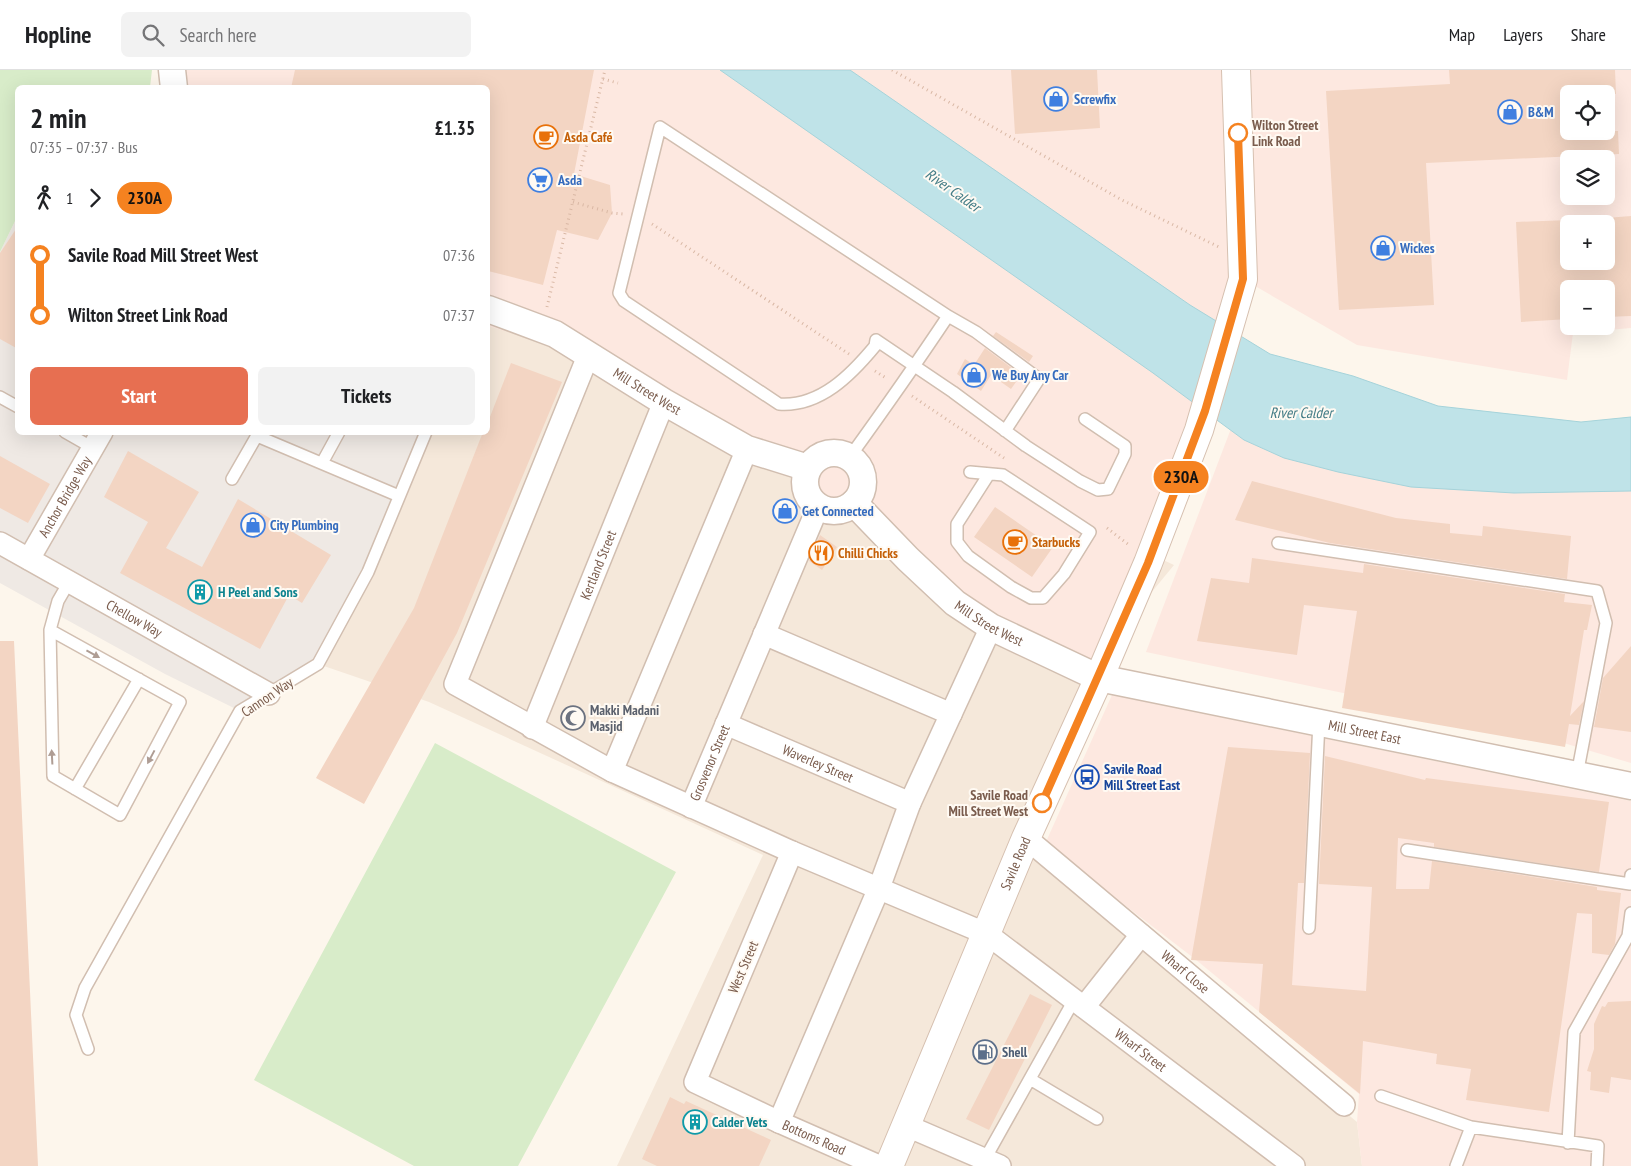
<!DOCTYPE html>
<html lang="en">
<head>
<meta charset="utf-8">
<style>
	body { margin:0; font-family:"PT Sans Narrow",sans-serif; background:#f2f2f2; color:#202124; height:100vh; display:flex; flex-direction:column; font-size:19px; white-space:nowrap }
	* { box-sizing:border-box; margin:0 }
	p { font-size:16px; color:#757577 }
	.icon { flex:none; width:28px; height:28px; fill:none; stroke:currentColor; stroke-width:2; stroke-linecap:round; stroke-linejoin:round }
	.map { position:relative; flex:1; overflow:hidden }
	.drawer { position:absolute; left:15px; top:15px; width:475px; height:350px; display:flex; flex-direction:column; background:#fff; border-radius:8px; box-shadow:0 5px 20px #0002 }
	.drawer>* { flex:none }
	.badge { padding:0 10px; border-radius:16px; font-size:18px; line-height:32px }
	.controls { position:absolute; left:1560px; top:15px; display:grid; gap:10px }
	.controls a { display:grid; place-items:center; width:55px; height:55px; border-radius:8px; background:#fff; box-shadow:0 5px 20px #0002; font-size:25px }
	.map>.badge { position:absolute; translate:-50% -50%; box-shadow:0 0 0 2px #fff }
	.legs { display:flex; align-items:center; gap:8px; height:55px; padding:0 15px; font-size:16px }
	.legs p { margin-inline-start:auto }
	.overview { display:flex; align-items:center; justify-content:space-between; height:85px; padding:0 15px }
	h1 { font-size:28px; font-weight:700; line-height:38px }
	.action { display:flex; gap:10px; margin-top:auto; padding:10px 15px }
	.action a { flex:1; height:58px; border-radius:8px; background:#e76f51; color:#fff; font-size:20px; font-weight:700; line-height:58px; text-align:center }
	.action a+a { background:#f2f2f2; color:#202124 }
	ul { padding:0 15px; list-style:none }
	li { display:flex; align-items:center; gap:18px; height:60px; font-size:19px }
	li i { display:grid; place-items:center; width:8px; height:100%; margin:0 6px; background:currentColor }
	li i::after { content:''; width:12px; height:12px; margin:-6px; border:4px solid; border-radius:50%; background:#fff }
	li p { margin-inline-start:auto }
	li:first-child i { background:linear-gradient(#0000 50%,currentColor 0) }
	li:last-child i { background:linear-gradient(currentColor 50%,#0000 0) }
	header { display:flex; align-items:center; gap:30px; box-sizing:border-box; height:70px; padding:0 25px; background:#fff; border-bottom:1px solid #e0e0e0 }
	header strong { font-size:24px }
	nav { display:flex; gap:28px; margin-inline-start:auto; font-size:18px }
	.search { width:350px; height:45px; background:#f2f2f2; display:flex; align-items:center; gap:12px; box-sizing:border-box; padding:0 18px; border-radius:8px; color:#757577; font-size:19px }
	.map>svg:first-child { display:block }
	.residential { fill:#f5e8da }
	.commercial { fill:#fde8e0; fill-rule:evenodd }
	.industrial { fill:#efe9e4 }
	.green { fill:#d8ecc9 }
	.water { fill:#bfe3e8; stroke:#a5d3da }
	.building { fill:#f3d5c3 }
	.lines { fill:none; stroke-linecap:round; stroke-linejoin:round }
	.service-casing { stroke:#d1beb0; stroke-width:14 }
	.minor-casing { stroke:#d1beb0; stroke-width:24 }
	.tertiary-casing { stroke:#d1beb0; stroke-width:29 }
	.secondary-casing { stroke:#d6c0b0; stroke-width:30 }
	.path { stroke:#d9b8a5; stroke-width:3; stroke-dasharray:1 4; stroke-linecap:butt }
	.service { stroke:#fff; stroke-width:11 }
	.minor { stroke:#fff; stroke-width:21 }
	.tertiary { stroke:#fff; stroke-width:26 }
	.secondary { stroke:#fff; stroke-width:28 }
	.oneway { fill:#af9d94 }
	.line-1-casing { stroke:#fff; stroke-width:11 }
	.line-1 { stroke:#f58220; stroke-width:8 }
	.stop-1-dot { fill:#fff; stroke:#f58220; stroke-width:2.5 }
	.labels { text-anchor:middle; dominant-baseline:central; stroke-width:4; stroke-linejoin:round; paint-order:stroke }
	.shop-label { font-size:14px; font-weight:bold; fill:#366cbe; stroke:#fffaf3; text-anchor:start }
	.stop-label { font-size:14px; font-weight:bold; fill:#7a5c4d; stroke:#fffaf3; text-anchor:start }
	.food-label { font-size:14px; font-weight:bold; fill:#c56008; stroke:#fffaf3; text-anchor:start }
	.street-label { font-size:14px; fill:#7a5c4d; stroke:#fffaf3 }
	.culture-label { font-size:14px; font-weight:bold; fill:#0d838f; stroke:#fffaf3; text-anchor:start }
	.worship-label { font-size:14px; font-weight:bold; fill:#5b616d; stroke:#fffaf3; text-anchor:start }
	.transit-label { font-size:14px; font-weight:bold; fill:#164399; stroke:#fffaf3; text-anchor:start }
	.service-label { font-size:14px; font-weight:bold; fill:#4e5e75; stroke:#fffaf3; text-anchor:start }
	.water-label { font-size:15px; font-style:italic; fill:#437c86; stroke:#fffaf3 }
</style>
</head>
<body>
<header>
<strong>Hopline</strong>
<div class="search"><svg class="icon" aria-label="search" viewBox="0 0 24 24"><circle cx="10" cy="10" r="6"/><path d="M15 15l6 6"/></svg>Search here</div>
<nav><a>Map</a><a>Layers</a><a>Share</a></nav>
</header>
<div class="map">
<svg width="1631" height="1096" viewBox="0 0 1631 1096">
	<rect width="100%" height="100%" fill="#fdf6ec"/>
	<!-- residential -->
	<path class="residential" d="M488 246 1066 445 1174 495 1095 591 1019 769 1357 1052 1362 1096H617L763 785 429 632 318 594 429 363 488 362Z"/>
	<!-- commercial -->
	<path class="commercial" d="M172 0H1631V258L1573 263 1567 310 1357 275 1243 209 1099 608 991 557 848 437 833 441 814 433 807 422 805 406 588 286 488 256V18L174 17ZM1569 24H1606V61H1569ZM1569 89H1606V126H1569ZM1569 154H1606V191H1569ZM1569 219H1606V256H1569Z
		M1243 327 1631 380V693L1516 659 1146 582Z
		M1112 625 1631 731V1096H1362L1357 1052 1359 1024 1195 889 1045 774Z"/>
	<!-- industrial -->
	<path class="industrial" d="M17 147 18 362 429 363 318 594 240 641 165 604 0 513V182Z"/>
	<!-- green -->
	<path class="green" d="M0 0H152L150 17 18 18 17 147 0 182Z
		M435 673 676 802 518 1096H414L254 1010Z"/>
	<!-- water -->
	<path class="water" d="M720 0H850L1190 235 1270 284 1353 306 1438 336 1581 352 1631 347V421L1514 423 1411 417 1338 402 1284 388 1244 370 1153 303Z"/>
	<!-- building -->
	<path class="building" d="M295 0H594L574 104 610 115 612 143 598 170 557 160 543 215 488 201V18H291Z
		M1011 0H1097L1100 58 1015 64Z
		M1449 0H1615L1616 24H1569V61H1618L1619 84 1426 93 1434 235 1339 240 1326 21 1450 14Z
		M1631 146V246L1606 247V219H1569V249L1521 252 1516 152 1569 150V191H1606V148Z
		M18 156V279L0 269V183Z
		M996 262 1033 286 1029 292 993 266Z
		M985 278 1021 305 1011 319 991 305 981 321 957 304 965 289 974 295Z
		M511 293 562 312 457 563 364 734 316 708 414 538 483 362H488V352Z
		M128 381 199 422 166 478 202 497 238 429 331 485 302 533 289 525 260 579 120 503 148 452 104 427Z
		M0 386 50 414 28 453 0 438Z
		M1252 411 1396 448 1450 454V463L1482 466 1483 456 1571 466 1567 509 1330 473 1235 450Z
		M995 437 1053 477 1032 507 974 467Z
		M820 465 837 477 822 500 809 491Z
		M1252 488 1363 503 1364 494 1565 524 1564 532 1592 535 1587 560H1584L1570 646 1584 631 1579 655 1569 654 1565 677 1342 638 1357 541 1304 535 1297 585 1197 571 1211 508 1249 513Z
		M0 571H14L38 1096H0Z
		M1631 576V662L1594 657 1603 608Z
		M1228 677 1310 683 1304 813H1298L1292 915 1366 921 1372 817 1319 814 1325 686 1425 710 1426 708 1609 732 1599 802 1434 777V773L1398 768 1396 819H1429L1432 791 1597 817V820L1621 823 1615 874 1609 885 1592 883V844L1577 843 1549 1042 1466 1030 1471 999 1436 994 1437 984 1363 971 1360 1024 1259 942 1263 894 1191 890Z
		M1030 924 1052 935 989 1060 966 1049Z
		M1631 931V1010L1611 1007 1609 1023 1590 1020 1591 1002 1587 1001 1594 979V954L1602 936 1605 937 1608 932Z
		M670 1027 684 1034 686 1031 771 1070 759 1096H657L642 1089Z"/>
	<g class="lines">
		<!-- service casing -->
		<g class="service-casing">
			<path id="service" d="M948 246 976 262 1039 309 1005 361
				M0 327 18 337
				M65 362 93 378
				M257 366 399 426
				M849 388C883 341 916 294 948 246L660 57 619 223 624 231 779 334C820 337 851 305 875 276L876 270 953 322 1026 376 1080 411 1098 420 1108 419 1125 384V376L1085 349
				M322 393 339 362
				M970 402 1003 405 1090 462 1064 504 1043 528H1031L1011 517 968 486 957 472V454L989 404
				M232 409 259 362
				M1278 473 1597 521 1606 553 1577 705
				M50 560 180 632 120 745 53 706 50 560 58 531 69 512
				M75 719 139 609
				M1407 780 1630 814 1631 805
				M1309 858 1319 652
				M88 979 76 945 85 918 240 641 318 594 368 502 426 362
				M1030 1009 1097 1049
				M1381 1026 1471 1057 1456 1096
				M1471 1057 1598 1076 1597 1096
				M1568 1073 1574 962 1628 866 1631 843
				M985 1089 1074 930"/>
		</g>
		<!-- minor casing -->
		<g class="minor-casing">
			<g id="minor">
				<path id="s1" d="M588 286 455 614 612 701 792 782 987 864 1294 1096"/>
				<path id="s2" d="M0 473 269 624"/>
				<path id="s3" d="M29 489 102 362"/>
				<path d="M764 564 951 644"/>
				<path id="s4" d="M726 654 910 733"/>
				<path id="s5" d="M532 658 664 332"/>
				<path d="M612 701 747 379"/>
				<path id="s6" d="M691 737 818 437"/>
				<path id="s7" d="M1026 768 1344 1035"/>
				<path id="s8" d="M792 782 695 1012 779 1052 879 1096"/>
				<path d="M1084 937 1141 865"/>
				<path d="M779 1052 879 818 910 733 991 557"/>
				<path d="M905 1055 1000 1096"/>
			</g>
		</g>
		<!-- tertiary casing -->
		<g class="tertiary-casing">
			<g id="tertiary">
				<path d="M172 0 174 18"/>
				<path id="s9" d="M488 239 555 264 664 332 747 379 808 398"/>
				<circle cx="834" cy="412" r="29"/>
				<path id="s10" d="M854 433 908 489 955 533 991 557 1099 608 1631 716"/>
			</g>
		</g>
		<!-- secondary casing -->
		<g class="secondary-casing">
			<g id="secondary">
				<path id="s11" d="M889 1096 1026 768 1099 608 1148 493 1199 360 1243 209 1236 0"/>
			</g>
		</g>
		<!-- path -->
		<path class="path" d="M892 0 1122 130 1219 177
			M603 9 618 13
			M573 132 612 143 623 144
			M652 154 849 284
			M547 237 605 0
			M875 301 886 308
			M912 326 1004 388
			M1107 458 1129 475"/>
		<!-- service -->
		<use href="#service" class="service"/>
		<!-- minor -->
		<use href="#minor" class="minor"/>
		<!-- tertiary -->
		<use href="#tertiary" class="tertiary"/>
		<!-- secondary -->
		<use href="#secondary" class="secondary"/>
	</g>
	<!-- one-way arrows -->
	<defs><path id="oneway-solid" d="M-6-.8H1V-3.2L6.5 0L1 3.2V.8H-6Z" transform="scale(1.25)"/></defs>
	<g class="oneway">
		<use href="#oneway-solid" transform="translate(93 584) rotate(29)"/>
		<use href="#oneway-solid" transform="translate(52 687) rotate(-93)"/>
		<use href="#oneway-solid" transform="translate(151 687) rotate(118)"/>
	</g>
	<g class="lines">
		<!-- line-1 casing -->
		<g class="line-1-casing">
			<path id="line-1" d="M1042 733 1148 493 1205 341 1243 209 1238 63"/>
		</g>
		<!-- line-1 -->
		<use href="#line-1" class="line-1"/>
	</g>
	<!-- icons -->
	<defs>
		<g id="shop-ring" transform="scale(1.25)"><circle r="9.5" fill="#fffaf3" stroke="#3f7fe0" stroke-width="1.5"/><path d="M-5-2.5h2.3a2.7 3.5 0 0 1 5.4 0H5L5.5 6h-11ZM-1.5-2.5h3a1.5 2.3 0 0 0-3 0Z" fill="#3f7fe0"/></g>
		<g id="cafe-ring" transform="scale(1.25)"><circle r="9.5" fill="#fffaf3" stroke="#e8710a" stroke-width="1.5"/><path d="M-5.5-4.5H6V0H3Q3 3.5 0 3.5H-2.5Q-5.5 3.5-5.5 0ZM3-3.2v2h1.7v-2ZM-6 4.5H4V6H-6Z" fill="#e8710a"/></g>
		<g id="supermarket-ring" transform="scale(1.25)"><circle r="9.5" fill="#fffaf3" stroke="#3f7fe0" stroke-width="1.5"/><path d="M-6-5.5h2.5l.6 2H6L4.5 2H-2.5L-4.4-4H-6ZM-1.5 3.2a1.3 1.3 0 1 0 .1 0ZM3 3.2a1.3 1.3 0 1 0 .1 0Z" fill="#3f7fe0"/></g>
		<g id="restaurant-ring" transform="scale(1.25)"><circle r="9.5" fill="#fffaf3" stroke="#e8710a" stroke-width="1.5"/><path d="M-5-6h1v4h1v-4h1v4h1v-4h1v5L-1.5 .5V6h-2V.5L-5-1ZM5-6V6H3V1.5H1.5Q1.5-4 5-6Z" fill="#e8710a"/></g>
		<g id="building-ring" transform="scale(1.25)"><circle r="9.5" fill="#fffaf3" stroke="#0f9aa8" stroke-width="1.5"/><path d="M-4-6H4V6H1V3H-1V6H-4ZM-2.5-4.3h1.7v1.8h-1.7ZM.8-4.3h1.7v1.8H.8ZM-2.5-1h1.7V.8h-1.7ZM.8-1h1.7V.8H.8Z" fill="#0f9aa8"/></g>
		<g id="mosque-ring" transform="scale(1.25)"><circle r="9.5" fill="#fffaf3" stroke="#6b7280" stroke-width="1.5"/><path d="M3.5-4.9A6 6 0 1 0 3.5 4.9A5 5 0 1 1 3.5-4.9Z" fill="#6b7280"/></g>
		<g id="bus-ring" transform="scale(1.25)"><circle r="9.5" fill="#fffaf3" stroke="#1a4fb4" stroke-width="1.5"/><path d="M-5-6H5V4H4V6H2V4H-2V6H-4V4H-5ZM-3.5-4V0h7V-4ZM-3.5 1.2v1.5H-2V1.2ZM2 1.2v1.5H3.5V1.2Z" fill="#1a4fb4"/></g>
		<g id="fuel-ring" transform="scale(1.25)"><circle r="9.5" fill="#fffaf3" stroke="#5c6f8a" stroke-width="1.5"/><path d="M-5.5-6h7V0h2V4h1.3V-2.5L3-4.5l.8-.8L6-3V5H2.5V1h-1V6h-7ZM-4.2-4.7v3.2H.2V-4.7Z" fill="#5c6f8a"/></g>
	</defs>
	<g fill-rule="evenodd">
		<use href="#shop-ring" x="1056" y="29"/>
		<use href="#shop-ring" x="1510" y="42"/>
		<use href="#cafe-ring" x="546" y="67"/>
		<use href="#supermarket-ring" x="540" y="110"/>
		<use href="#shop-ring" x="1383" y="178"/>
		<use href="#shop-ring" x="974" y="305"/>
		<use href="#shop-ring" x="785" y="441"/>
		<use href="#shop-ring" x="253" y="455"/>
		<use href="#cafe-ring" x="1015" y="472"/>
		<use href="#restaurant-ring" x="821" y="483"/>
		<use href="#building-ring" x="200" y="522"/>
		<use href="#mosque-ring" x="573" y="648"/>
		<use href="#bus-ring" x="1087" y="707"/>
		<use href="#fuel-ring" x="985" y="982"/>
		<use href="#building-ring" x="695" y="1052"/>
	</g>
	<!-- markers -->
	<g class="stop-1-dot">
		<circle cx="1238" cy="63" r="9"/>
		<circle cx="1042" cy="733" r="9"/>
	</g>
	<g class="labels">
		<!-- shop labels -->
		<g class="shop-label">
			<text x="1074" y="29">Screwfix</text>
			<text x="1528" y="42">B&amp;M</text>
			<text x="558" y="110">Asda</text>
			<text x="1400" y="178">Wickes</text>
			<text x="992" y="305">We Buy Any Car</text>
			<text x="802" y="441">Get Connected</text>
			<text x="270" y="455">City Plumbing</text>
		</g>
		<!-- stop labels -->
		<g class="stop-label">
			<text x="1252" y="55">Wilton Street<tspan x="1252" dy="16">Link Road</tspan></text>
			<text x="1028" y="725" text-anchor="end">Savile Road<tspan x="1028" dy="16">Mill Street West</tspan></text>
		</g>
		<!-- food labels -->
		<g class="food-label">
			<text x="564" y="67">Asda Café</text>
			<text x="1032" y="472">Starbucks</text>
			<text x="838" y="483">Chilli Chicks</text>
		</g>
		<!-- street labels -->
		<g class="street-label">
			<text stroke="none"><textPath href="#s9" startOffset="180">Mill Street West</textPath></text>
			<text stroke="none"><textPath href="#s3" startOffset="72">Anchor Bridge Way</textPath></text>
			<text stroke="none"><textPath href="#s5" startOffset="176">Kertland Street</textPath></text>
			<text stroke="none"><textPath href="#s2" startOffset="154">Chellow Way</textPath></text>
			<text stroke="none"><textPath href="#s10" startOffset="182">Mill Street West</textPath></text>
			<text transform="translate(267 627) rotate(-34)">Cannon Way</text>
			<text stroke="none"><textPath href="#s10" startOffset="576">Mill Street East</textPath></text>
			<text stroke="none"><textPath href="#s6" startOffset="48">Grosvenor Street</textPath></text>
			<text stroke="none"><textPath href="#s4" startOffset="100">Waverley Street</textPath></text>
			<text stroke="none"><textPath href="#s11" startOffset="328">Savile Road</textPath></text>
			<text transform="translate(743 897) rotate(-67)">West Street</text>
			<text stroke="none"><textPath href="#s7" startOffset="208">Wharf Close</textPath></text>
			<text stroke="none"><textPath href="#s1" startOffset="1135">Wharf Street</textPath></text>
			<text stroke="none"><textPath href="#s8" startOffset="381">Bottoms Road</textPath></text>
		</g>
		<!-- culture labels -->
		<g class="culture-label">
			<text x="218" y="522">H Peel and Sons</text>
			<text x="712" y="1052">Calder Vets</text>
		</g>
		<!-- worship labels -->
		<g class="worship-label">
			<text x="590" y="640">Makki Madani<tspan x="590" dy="16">Masjid</tspan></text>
		</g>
		<!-- transit labels -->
		<g class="transit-label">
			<text x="1104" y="699">Savile Road<tspan x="1104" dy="16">Mill Street East</tspan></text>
		</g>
		<!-- service labels -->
		<g class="service-label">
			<text x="1002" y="982">Shell</text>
		</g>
		<!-- water labels -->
		<g class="water-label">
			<text transform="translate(953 120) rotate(35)">River Calder</text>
			<text x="1301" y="342">River Calder</text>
		</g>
	</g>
</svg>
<div class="controls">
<a><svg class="icon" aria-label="locate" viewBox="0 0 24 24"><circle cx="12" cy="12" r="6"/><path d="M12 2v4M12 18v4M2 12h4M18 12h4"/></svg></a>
<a><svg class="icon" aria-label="layers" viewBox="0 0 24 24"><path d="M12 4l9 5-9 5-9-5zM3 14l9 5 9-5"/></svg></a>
<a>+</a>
<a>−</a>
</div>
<b class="badge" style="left:1181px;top:407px;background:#f58220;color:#111">230A</b>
<section class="drawer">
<div class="overview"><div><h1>2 min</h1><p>07:35 – 07:37 · Bus</p></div><b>£1.35</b></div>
<div class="legs"><svg class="icon" aria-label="walk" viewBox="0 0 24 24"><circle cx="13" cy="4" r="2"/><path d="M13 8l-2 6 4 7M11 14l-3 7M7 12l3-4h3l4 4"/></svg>1<svg class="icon" aria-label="forward" viewBox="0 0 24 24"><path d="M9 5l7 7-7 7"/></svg><b class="badge" style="background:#f58220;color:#111">230A</b></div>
<ul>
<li><i style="color:#f58220"></i><b>Savile Road Mill Street West</b><p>07:36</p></li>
<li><i style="color:#f58220"></i><b>Wilton Street Link Road</b><p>07:37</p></li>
</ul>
<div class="action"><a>Start</a><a>Tickets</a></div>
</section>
</div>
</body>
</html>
